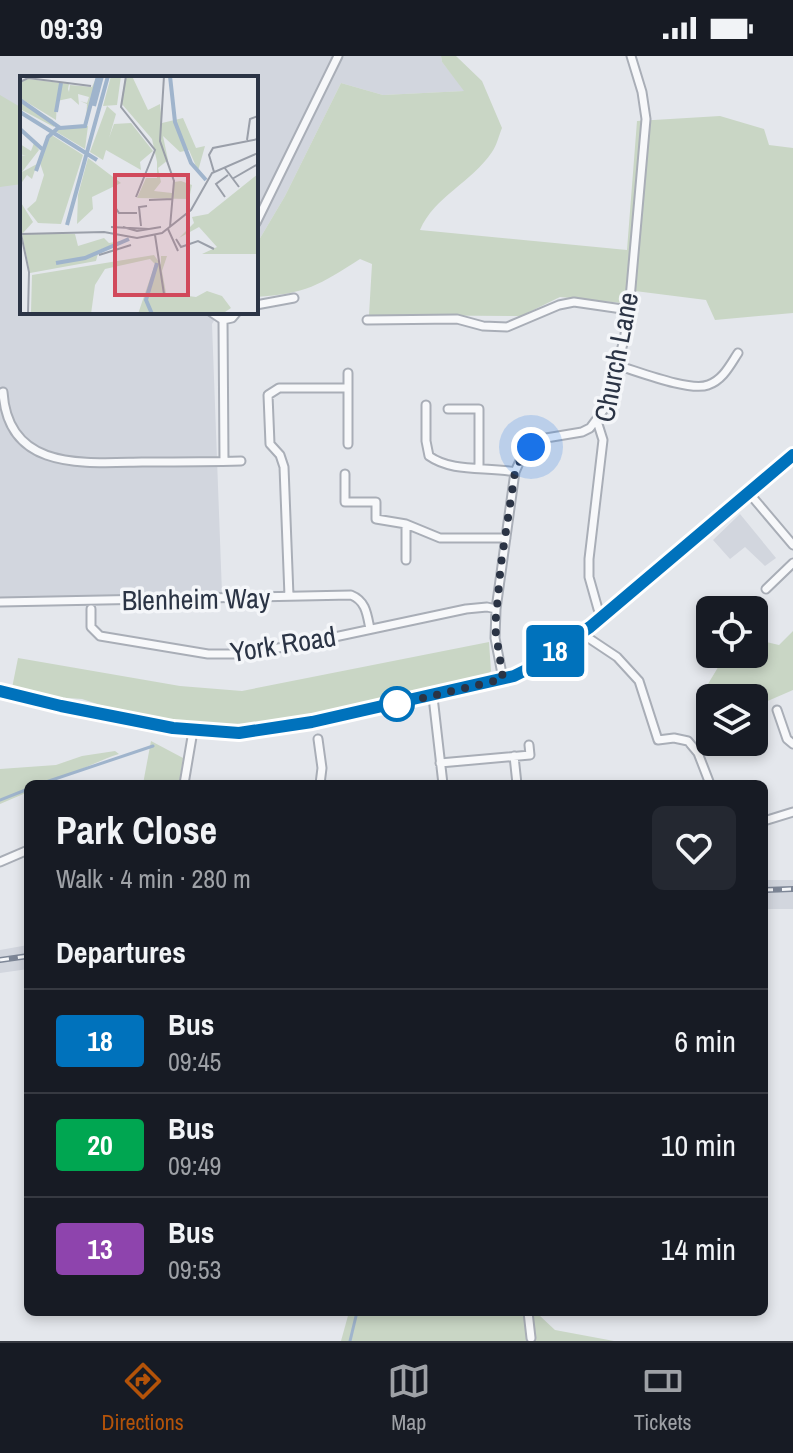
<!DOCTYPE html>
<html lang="en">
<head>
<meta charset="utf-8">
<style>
	body { margin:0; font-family:"Archivo Narrow",sans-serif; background:#242831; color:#f1f3f6; height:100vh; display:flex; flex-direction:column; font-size:30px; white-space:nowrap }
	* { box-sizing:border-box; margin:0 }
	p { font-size:26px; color:#9ea1a6 }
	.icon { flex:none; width:44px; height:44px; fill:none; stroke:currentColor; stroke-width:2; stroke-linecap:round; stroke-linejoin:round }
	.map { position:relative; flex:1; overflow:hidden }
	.side { position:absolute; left:24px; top:724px; width:744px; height:536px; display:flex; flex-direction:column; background:#171b24; border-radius:12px; box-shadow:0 4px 12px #0003 }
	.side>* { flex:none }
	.badge { padding:0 16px; border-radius:6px; font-size:28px; line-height:52px }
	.fabs { position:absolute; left:696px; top:540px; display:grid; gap:16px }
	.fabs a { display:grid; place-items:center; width:72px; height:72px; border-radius:12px; background:#171b24; box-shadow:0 4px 12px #0003; font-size:40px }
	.you { position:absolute; width:40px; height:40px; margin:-20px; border:6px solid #fff; border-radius:50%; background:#1a73e8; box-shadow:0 0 0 12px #1a73e833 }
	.map>.badge { position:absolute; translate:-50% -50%; box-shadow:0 0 0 4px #fff }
	h2 { padding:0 32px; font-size:30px; line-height:72px }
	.round { display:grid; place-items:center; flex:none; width:84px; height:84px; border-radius:12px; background:#242831 }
	.headline { display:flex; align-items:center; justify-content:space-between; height:136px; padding:0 32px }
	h1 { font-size:38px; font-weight:800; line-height:60px }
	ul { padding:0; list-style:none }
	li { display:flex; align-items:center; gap:24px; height:104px; padding:0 32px; border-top:2px solid #363941 }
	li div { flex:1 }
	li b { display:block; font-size:30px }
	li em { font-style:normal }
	li .badge { min-width:88px; font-weight:700; text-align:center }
	.status { display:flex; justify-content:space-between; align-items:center; height:56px; padding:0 40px; background:#171b24; direction:ltr }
	.status svg { height:22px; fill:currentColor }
	.tab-bar { display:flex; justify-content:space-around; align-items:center; height:112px; border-top:2px solid #363941; background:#171b24; font-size:22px; color:#9ea1a6 }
	.tab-bar a { display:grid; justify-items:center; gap:4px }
	.tab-bar .active { color:#b45309 }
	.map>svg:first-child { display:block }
	.built { fill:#d2d6de }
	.green { fill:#c9d6c5 }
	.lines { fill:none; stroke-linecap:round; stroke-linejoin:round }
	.stream { stroke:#9fb4cc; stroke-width:3 }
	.minor-casing { stroke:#a9aeb7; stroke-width:11 }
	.secondary-casing { stroke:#a9aeb7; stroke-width:13 }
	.minor { stroke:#f7f8fa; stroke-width:7 }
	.secondary { stroke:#fff; stroke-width:9 }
	.rail-casing { stroke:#7d8696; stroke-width:6 }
	.rail { stroke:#f4f6f9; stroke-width:3; stroke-dasharray:9; stroke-linecap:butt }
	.line-casing { stroke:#fff; stroke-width:18 }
	.line { stroke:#0072bc; stroke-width:12 }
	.walk { stroke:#2b3445; stroke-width:8; stroke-dasharray:0 14.4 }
	.stop-dot { fill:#fff; stroke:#0072bc; stroke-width:4 }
	.labels { text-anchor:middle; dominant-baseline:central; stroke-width:7; stroke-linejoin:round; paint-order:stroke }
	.street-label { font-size:28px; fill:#2b3445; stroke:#f4f6f9 }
	.inset-river { fill:none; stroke:#9fb4cc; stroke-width:4 }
	.inset-road { fill:none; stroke:#9a9fa9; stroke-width:2 }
	.view { fill:#d1495b; fill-opacity:0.15; stroke:#d1495b; stroke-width:4 }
	.inset-edge { fill:none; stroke:#2b3445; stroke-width:4 }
</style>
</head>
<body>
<div class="status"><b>09:39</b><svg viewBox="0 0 49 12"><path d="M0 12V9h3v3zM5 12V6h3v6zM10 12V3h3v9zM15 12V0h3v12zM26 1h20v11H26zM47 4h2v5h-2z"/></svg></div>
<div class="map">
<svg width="793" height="1285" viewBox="0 0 793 1285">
	<rect width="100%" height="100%" fill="#e4e7ec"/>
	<!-- built -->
	<path class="built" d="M0 0H441L442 6 465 35 383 39 341 27 285 140 256 189V22H22V256H219L212 268 222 538 0 542Z
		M740 458 776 502 765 510 745 491 730 503 713 484Z
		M764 824H793V853H764Z
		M28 889V913L0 917V894Z"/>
	<!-- green -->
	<path class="green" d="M441 0H456L482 25 502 72C499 79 497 89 492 96 472 126 434 141 420 174L627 194 637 65 720 60 764 73 769 89 793 92V257L715 264 706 244 627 234 622 247 560 241 521 260 369 259 372 208 360 203C319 229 306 238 256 241V189L285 140 341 27 383 39 464 35 442 6Z
		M0 39 22 52V128L0 131Z
		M793 575V634L754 651V642H710V671L697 678 699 643 726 598H754V583L779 589Z
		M489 586 491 615 486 621 430 636 258 670 230 672 174 667 134 660 82 643 54 641 12 632 18 602 180 630 242 635Z
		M151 685 183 702 179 728H143Z
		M115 695 119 698C90 707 58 728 28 728V736L0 748V713L56 709 82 700Z
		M349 1256H540V1260L555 1274 614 1285H341Z"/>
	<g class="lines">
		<!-- stream -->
		<path class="stream" d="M40 728 153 690
			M0 744 28 733
			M350 1285 357 1256"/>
		<!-- minor casing -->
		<g class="minor-casing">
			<path id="minor" d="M256 167 338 0
				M256 249 294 242
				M211 256 223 264 232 262 237 256
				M223 264 224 405
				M367 264 457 263 483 270 507 271 559 249 574 246 629 254
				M616 309C637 315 690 336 708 329 723 324 730 309 738 297
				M3 336C8 415 83 407 142 406 175 406 208 406 241 405
				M426 349V385L429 400C453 417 487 410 515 416
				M448 353H479V411
				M597 365 603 384 589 503V521L598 553
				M348 388V317
				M345 418V446H376V463L406 468 440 482H506
				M749 437 793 489
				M406 468V504
				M766 533 793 507
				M289 540 284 411 280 399 270 388 268 339 279 332H348
				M0 546 351 539C366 545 367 558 370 573
				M91 553V571L100 580 208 598H239L297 589 466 553 487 551 496 553
				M581 577 617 601 639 625 658 684 674 682 688 685 698 697 710 728
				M503 623 495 582 496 553 515 416 522 400 531 391 546 382 582 376 590 372 605 352 624 284 629 254 646 63 642 36 631 0
				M433 641 443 728
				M777 654 787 683 793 688
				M318 683 322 712 320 728
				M514 700 517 728
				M440 707 530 699 529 689
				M184 728 193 675
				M764 765 793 756
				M0 806 28 794
				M528 1256 531 1282"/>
		</g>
		<!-- secondary casing -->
		<g class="secondary-casing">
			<path id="secondary" d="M0 635 61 650 173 672 239 677 312 666 514 620 590 571 793 399"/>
		</g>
		<!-- minor -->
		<use href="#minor" class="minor"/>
		<!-- secondary -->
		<use href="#secondary" class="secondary"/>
		<!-- rail casing -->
		<g class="rail-casing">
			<path id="rail" d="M764 834 793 833
				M0 904 28 900"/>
		</g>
		<!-- rail -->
		<use href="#rail" class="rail"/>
	</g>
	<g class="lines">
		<!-- line casing -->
		<g class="line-casing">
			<path id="line" d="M0 635 61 650 173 672 239 677 312 666 514 620 530 612 590 571 793 399"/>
		</g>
		<!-- line -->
		<use href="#line" class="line"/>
		<!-- walk -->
		<path class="walk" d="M397 648 389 650 503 623 495 571 501 508 515 416 522 400 531 391"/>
	</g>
	<!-- markers -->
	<circle class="stop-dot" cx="397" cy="648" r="16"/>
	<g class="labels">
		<!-- street labels -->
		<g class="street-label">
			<text transform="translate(616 301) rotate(-79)">Church Lane</text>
			<text transform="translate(196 543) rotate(-1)">Blenheim Way</text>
			<text transform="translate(283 588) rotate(-9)">York Road</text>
		</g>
	</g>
	<!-- overview -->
	<g transform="translate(20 20)">
		<rect width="238" height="238" fill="#e4e7ec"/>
		<path d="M77 0 66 47 67 28 60 25 67 27 69 21 58 18 59 29 51 22 37 25 36 44 0 22V7L8 3 49 8 48 13 49 16 50 9 72 11ZM91 0H101L97 29 83 30ZM112 0 128 34 140 28 142 47 163 42 176 72 185 70 178 95 169 74 160 76 143 60 148 84 138 92 141 106 134 115 152 117 154 106 161 105 172 109 169 123 117 122 126 102H137V86L132 63 101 27 105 3ZM0 24 33 44 34 51 0 33ZM87 30 96 38 89 62 94 48 111 47 133 75 120 86 121 94 86 74 83 84 70 76ZM68 50 65 73 35 55 41 53ZM30 58 63 79 41 148 18 147 7 133 16 125 24 99 20 87ZM14 67 19 74 2 96 17 88 12 103 7 99 0 109V79L6 80 0 78V68L11 75ZM68 82 101 107 72 121 73 133 57 148 58 119ZM238 98V178H182L197 171 179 151 159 162 174 147 172 141 188 138ZM0 125 13 146 3 157 55 158 58 170 84 162 89 167 106 164 79 174 76 185 10 197 0 148ZM134 179 141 189V180H147L142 195 146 217 176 221 187 215 202 220 211 232 202 238H118L135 188 130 183 85 193 75 209 71 238 11 236 12 199Z" fill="#c9d6c5"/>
		<path class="inset-river" d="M150 0 155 46 171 87 186 104M0 24 40 52 65 50 78 0M74 30 82 0M0 36 77 84M36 36 41 7M0 53 22 73M16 95 28 61 38 52M47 149 88 0M36 187 65 182 109 163M132 238 126 224 137 187"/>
		<path class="inset-road" d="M106 0 101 31 135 74 116 121M144 0 140 65 154 105 150 151M0 6 8 2 71 10M227 64 230 43 238 40M204 91 219 111M194 96 189 79 193 72 238 63M212 103 238 88M205 121 196 108 208 99M129 124 153 123M95 131 99 137H117M121 150 119 131 127 130M91 151 129 153M103 151 117 155 141 151M0 153 9 196 8 238M148 153 158 175M1 158 84 156 117 162 142 157 171 134 192 97 238 77M135 159 144 218M156 163 161 171 178 165 194 173M79 179 111 169"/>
		<path class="view" d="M95 99H168V219H95Z"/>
		<rect width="238" height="238" class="inset-edge"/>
	</g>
</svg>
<div class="fabs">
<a><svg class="icon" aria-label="locate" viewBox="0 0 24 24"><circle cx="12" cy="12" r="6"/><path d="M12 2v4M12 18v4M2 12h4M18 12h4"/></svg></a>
<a><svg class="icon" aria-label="layers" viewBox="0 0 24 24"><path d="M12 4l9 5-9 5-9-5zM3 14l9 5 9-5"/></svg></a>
</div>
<div class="you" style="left:531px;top:391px"></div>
<b class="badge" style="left:555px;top:595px;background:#0072bc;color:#fff">18</b>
<section class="side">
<div class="headline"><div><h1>Park Close</h1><p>Walk · 4 min · 280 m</p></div><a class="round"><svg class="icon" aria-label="heart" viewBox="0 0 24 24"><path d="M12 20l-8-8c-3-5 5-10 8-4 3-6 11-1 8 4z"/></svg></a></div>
<h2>Departures</h2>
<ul>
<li><span class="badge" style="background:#0072bc;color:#fff">18</span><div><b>Bus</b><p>09:45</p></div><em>6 min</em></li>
<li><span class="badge" style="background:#00a651;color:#fff">20</span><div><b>Bus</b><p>09:49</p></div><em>10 min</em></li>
<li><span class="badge" style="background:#8e44ad;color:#fff">13</span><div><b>Bus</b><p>09:53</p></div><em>14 min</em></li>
</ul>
</section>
</div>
<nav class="tab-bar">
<a class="active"><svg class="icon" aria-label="directions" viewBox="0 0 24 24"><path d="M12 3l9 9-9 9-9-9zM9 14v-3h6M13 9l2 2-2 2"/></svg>Directions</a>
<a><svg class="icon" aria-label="map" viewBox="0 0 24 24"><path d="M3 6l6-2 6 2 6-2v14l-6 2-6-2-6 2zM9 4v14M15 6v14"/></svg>Map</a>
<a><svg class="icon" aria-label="tickets" viewBox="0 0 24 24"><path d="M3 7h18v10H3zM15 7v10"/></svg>Tickets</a>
</nav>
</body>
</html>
